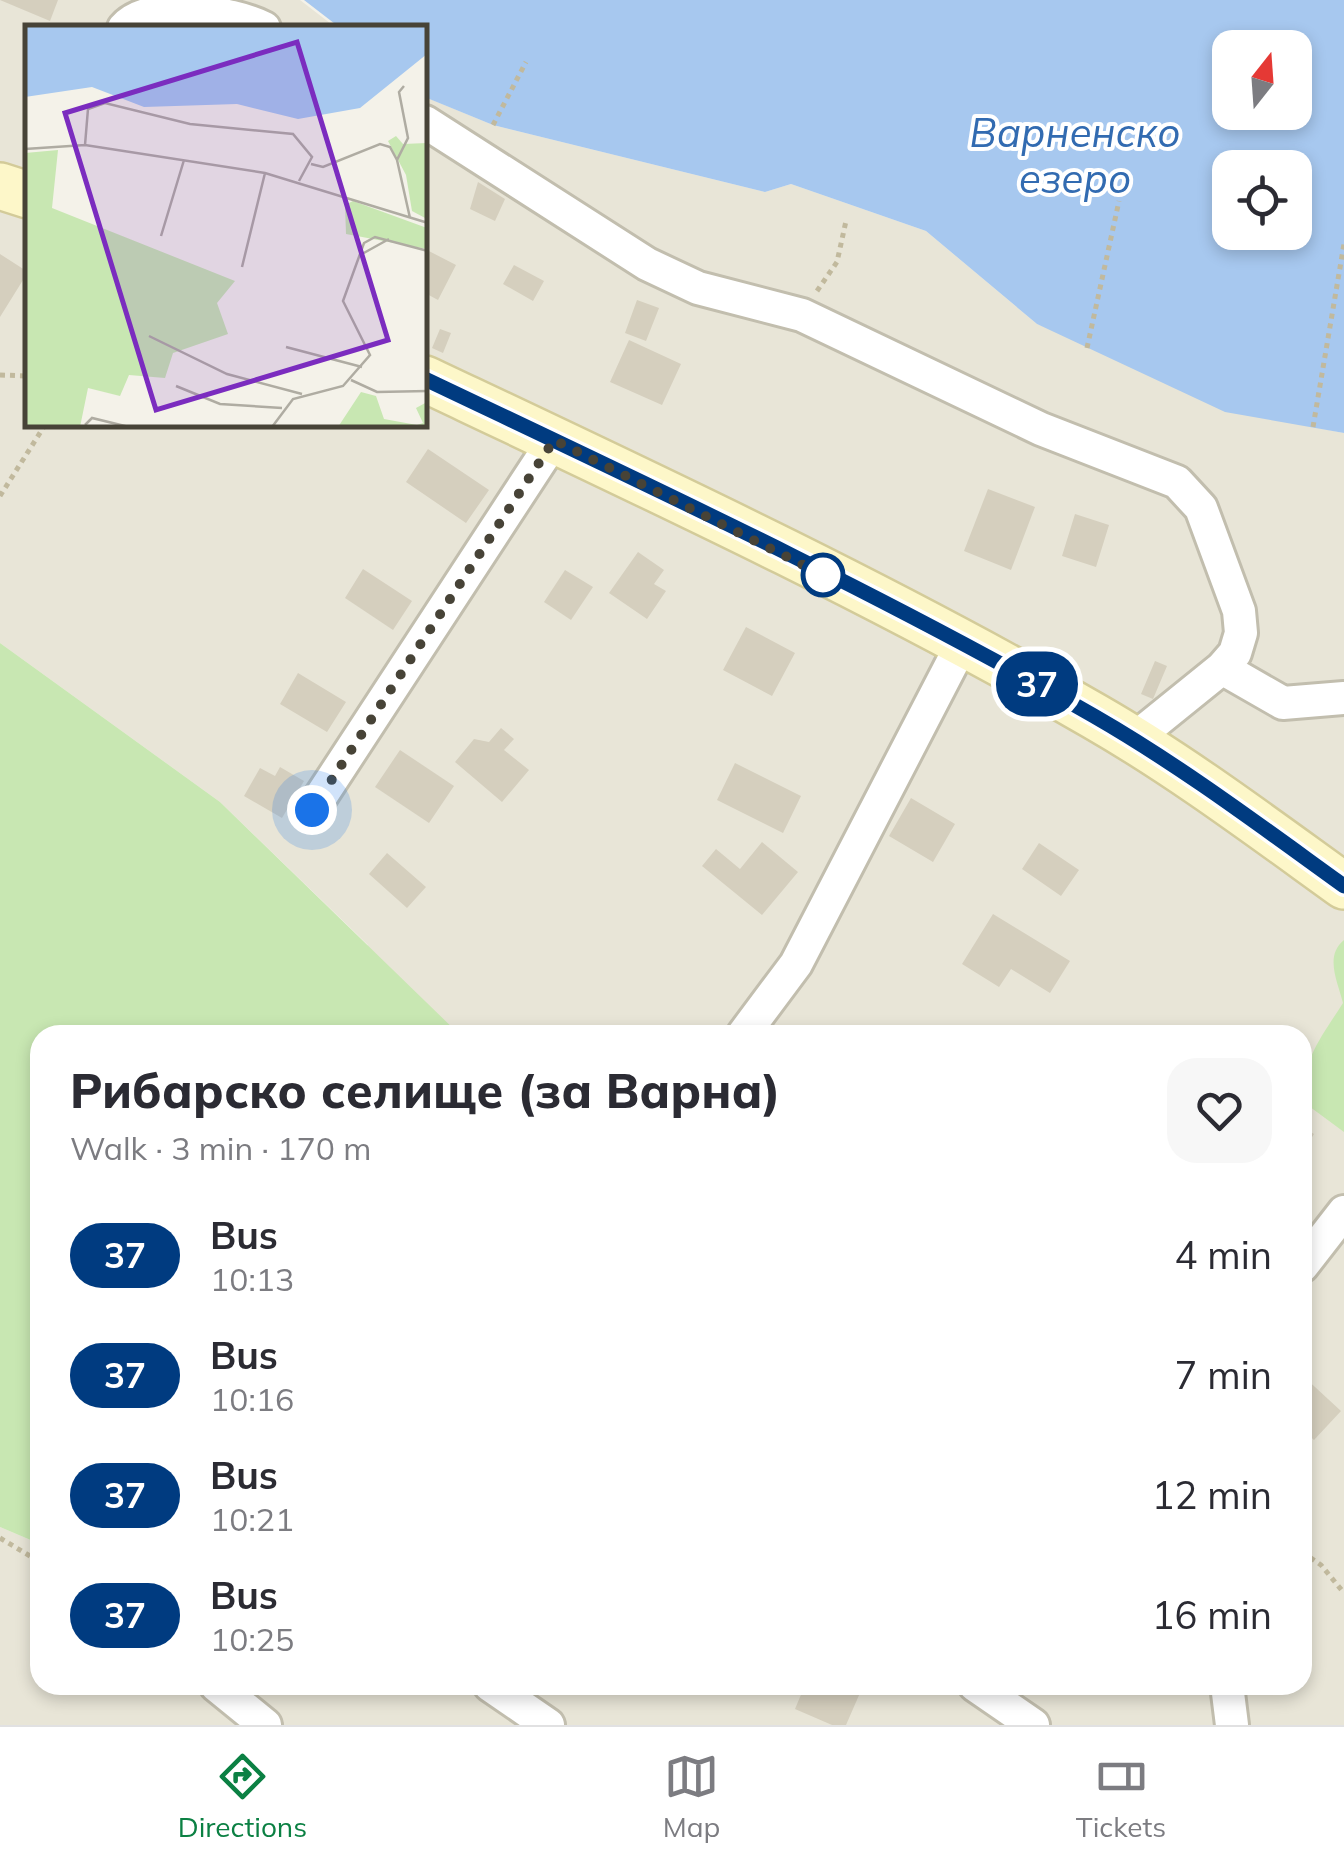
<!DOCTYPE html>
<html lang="en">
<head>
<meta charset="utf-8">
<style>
	body { margin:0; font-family:Mulish,sans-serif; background:#f7f7f7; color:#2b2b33; height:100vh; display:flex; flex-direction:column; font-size:38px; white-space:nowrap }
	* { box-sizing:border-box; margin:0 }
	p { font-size:32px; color:#7c7c81 }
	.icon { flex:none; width:55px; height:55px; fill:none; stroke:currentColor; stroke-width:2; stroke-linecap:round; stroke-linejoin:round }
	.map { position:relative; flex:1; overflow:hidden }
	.details { position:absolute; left:30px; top:1025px; width:1282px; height:670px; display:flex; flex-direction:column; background:#fff; border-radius:30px; box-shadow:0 5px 15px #0003 }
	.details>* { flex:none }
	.badge { padding:0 20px; border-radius:32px; font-size:35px; line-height:65px }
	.needle { width:65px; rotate:17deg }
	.controls { position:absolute; left:1212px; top:30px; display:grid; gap:20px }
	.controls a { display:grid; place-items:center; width:100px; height:100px; border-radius:20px; background:#fff; box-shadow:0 5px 15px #0003; font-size:50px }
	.you { position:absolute; width:50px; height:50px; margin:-25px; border:8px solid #fff; border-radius:50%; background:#1a73e8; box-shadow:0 0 0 15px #1a73e833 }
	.map>.badge { position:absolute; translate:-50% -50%; box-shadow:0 0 0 5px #fff }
	.round { display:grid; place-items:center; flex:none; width:105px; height:105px; border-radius:30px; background:#f7f7f7 }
	.headline { display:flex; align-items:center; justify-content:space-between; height:170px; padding:0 40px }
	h1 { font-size:48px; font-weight:800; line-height:75px }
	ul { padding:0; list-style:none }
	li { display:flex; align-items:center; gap:30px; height:120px; padding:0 40px }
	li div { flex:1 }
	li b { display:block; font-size:38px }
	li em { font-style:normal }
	li .badge { min-width:110px; font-weight:700; text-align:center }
	.dock { display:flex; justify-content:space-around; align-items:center; height:140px; border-top:2px solid #e1e1e2; background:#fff; font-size:28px; color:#7c7c81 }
	.dock a { display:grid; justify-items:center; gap:5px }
	.dock .on { color:#0b8043 }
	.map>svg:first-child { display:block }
	.residential { fill:#e8e5d7 }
	.green { fill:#c8e7b2 }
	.water { fill:#a7c8ef; fill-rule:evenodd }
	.building { fill:#d5cfbe }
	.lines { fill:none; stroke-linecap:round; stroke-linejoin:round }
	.street-casing { stroke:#c2beae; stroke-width:38 }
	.secondary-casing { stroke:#d3cb99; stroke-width:50 }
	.path { stroke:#c1b99d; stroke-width:5; stroke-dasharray:5 5; stroke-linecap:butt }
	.street { stroke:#fff; stroke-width:32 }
	.secondary { stroke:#fdf7c9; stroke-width:45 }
	.line-casing { stroke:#fff; stroke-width:22 }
	.line { stroke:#003b80; stroke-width:15 }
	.walk { stroke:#474337; stroke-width:10; stroke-dasharray:0 18 }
	.stop-dot { fill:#fff; stroke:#003b80; stroke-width:5 }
	.labels { text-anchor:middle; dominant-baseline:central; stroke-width:8; stroke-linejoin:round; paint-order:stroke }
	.water-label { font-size:40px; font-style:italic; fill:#326bb1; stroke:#fff }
	.inset-road { fill:none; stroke:#afaca2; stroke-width:2.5 }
	.view { fill:#7b2cbf; fill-opacity:0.15; stroke:#7b2cbf; stroke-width:5 }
	.inset-edge { fill:none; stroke:#474337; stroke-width:5 }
</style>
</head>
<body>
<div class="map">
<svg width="1344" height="1725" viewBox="0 0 1344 1725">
	<rect width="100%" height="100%" fill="#f4f2e9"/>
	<!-- residential -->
	<path class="residential" d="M0 0H300L335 27 28 28V425H425V97L493 125 765 192 791 184 926 231 1037 324 1313 427 1344 433V1725H0V1527L40 1544V1685H1302V1035H295L368 945 220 802 0 643Z"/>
	<!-- green -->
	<path class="green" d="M0 643 220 802 460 1035H40V1544L0 1527Z
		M1344 940V1132L1302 1101C1302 1060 1322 1036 1343 1003 1338 982 1324 956 1344 940Z"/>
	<!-- water -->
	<path class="water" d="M304 0H1344V433L1225 412 1037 324 926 231 791 184 765 192 493 125 427 98 425 28 339 27ZM1230 48H1295V112H1230ZM1230 168H1295V232H1230Z"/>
	<!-- building -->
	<path class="building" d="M0 0H58L50 21Z
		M478 182 505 199 495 221 470 209Z
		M425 249 456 265 438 300 425 293Z
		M0 254 28 272 0 317Z
		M514 265 544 281 533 301 503 284Z
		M637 300 659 308 646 341 625 333Z
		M440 329 451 333 443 353 432 348Z
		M629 340 681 364 662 405 610 382Z
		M428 449 489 490 466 523 406 482Z
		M988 489 1035 507 1011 570 964 551Z
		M1075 514 1109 525 1096 567 1062 556Z
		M638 552 664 570 654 584 666 591 647 619 609 593Z
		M363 569 412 601 393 630 345 598Z
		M565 570 593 587 571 620 544 602Z
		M746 627 795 653 772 696 723 670Z
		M1155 661 1167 666 1153 699 1141 694Z
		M298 673 346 702 327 732 280 704Z
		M501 728 514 739 504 750 529 770 502 802 455 762 474 739 489 742Z
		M400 750 454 786 429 823 375 787Z
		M735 763 801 796 783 833 717 800Z
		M280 767 304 781 282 818 244 796 260 768 275 776Z
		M911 798 955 824 933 862 889 836Z
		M762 842 798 872 762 915 702 866 716 849 740 869Z
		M1039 843 1079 870 1061 896 1022 869Z
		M387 853 426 887 407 908 369 874Z
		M993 914 1070 961 1050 993 1011 969 999 987 962 964Z
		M1302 1127 1314 1134 1302 1153Z
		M1302 1375 1341 1411 1314 1440 1302 1429Z
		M805 1685H860L863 1686 846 1725H832L795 1709Z"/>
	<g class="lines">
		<!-- street casing -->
		<g class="street-casing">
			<path id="street" d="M124 28C147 0 232 11 264 28
				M425 122 647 264 698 288 802 315 1041 429 1177 482 1201 508 1239 611 1241 633 1235 653 1222 668 1133 740
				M1222 668 1283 703 1344 698
				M312 810 554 440
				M743 1035 796 964 962 644
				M1302 1266 1344 1212
				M216 1685 265 1725
				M490 1685 548 1725
				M975 1685 1033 1725
				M1227 1685 1232 1725"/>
		</g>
		<!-- secondary casing -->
		<g class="secondary-casing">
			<path id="secondary" d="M0 186 28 195
				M425 379C647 484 881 593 1094 716 1181 766 1262 827 1344 886"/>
		</g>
		<!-- path -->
		<path class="path" d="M493 125 526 62
			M817 291 837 262 846 221
			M1087 348 1119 201
			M0 375 28 376
			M1313 427 1344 244
			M0 496 45 425
			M0 1538 40 1562
			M1302 1552 1321 1565 1344 1593"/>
		<!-- street -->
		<use href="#street" class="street"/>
		<!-- secondary -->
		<use href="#secondary" class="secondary"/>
	</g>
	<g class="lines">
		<!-- line casing -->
		<g class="line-casing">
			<path id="line" d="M425 379C650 486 878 592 1094 716 1181 766 1262 827 1344 886"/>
		</g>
		<!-- line -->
		<use href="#line" class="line"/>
		<!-- walk -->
		<path class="walk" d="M312 810 554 440 823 575"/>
	</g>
	<!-- markers -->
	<circle class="stop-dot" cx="823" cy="575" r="20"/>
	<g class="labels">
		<!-- water labels -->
		<g class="water-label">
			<text x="1075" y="132">Варненско<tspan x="1075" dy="46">езеро</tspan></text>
		</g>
	</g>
	<!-- overview -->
	<g transform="translate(25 25)">
		<rect width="402" height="402" fill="#f4f2e9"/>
		<path d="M371 111 378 119 402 118V194L387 186 381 150 363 116ZM33 125 27 183 210 256 192 278 203 309 148 328 140 353 104 350 95 371 63 363 55 402H0V128ZM328 176 402 203V224L321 209 320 180ZM336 367 351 371 359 394 392 400 398 398 391 383 402 377V402H313Z" fill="#c8e7b2"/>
		<path d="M0 0H402V29L335 83 273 94 212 79 119 82 67 62 0 72Z" fill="#a7c8ef"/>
		<path class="inset-road" d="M379 61 374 67 383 113 372 135 385 193M60 120 63 84 80 78 165 99 268 109 287 132 274 156M0 124 60 120 240 148 403 198M286 139 298 142 355 119 365 122 372 135M136 211 159 135M337 229 364 214M217 242 240 148M124 311 202 349 277 369M261 322 337 342M326 355 352 367 403 366M151 361 195 379 257 383M60 400 67 393 104 402M247 402 268 374 318 361 345 330 318 276 339 218 350 212 403 226"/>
		<path class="view" d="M272 17 363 315 131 385 40 88Z"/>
		<rect width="402" height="402" class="inset-edge"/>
	</g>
</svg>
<div class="controls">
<a><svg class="needle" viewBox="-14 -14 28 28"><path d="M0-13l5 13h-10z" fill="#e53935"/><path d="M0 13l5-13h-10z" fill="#7c7c81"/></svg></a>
<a><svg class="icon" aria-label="locate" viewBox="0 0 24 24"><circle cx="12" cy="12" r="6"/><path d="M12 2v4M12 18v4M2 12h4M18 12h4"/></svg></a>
</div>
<div class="you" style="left:312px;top:810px"></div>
<b class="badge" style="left:1037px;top:684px;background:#003b80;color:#fff">37</b>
<section class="details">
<div class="headline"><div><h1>Рибарско селище (за Варна)</h1><p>Walk · 3 min · 170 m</p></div><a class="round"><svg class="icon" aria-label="heart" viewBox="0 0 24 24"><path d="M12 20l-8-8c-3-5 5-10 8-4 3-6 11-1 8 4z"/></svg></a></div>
<ul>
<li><span class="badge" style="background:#003b80;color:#fff">37</span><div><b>Bus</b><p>10:13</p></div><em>4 min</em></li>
<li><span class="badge" style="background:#003b80;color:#fff">37</span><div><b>Bus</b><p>10:16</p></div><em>7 min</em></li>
<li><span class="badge" style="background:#003b80;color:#fff">37</span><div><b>Bus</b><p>10:21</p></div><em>12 min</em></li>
<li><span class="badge" style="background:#003b80;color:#fff">37</span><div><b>Bus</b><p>10:25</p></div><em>16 min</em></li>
</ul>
</section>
</div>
<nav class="dock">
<a class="on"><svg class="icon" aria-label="directions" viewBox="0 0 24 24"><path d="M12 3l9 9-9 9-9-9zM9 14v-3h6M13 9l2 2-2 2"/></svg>Directions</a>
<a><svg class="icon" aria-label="map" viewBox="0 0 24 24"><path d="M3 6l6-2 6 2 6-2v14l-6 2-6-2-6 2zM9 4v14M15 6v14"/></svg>Map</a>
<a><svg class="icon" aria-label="tickets" viewBox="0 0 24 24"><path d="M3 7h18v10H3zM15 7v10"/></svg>Tickets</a>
</nav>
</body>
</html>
